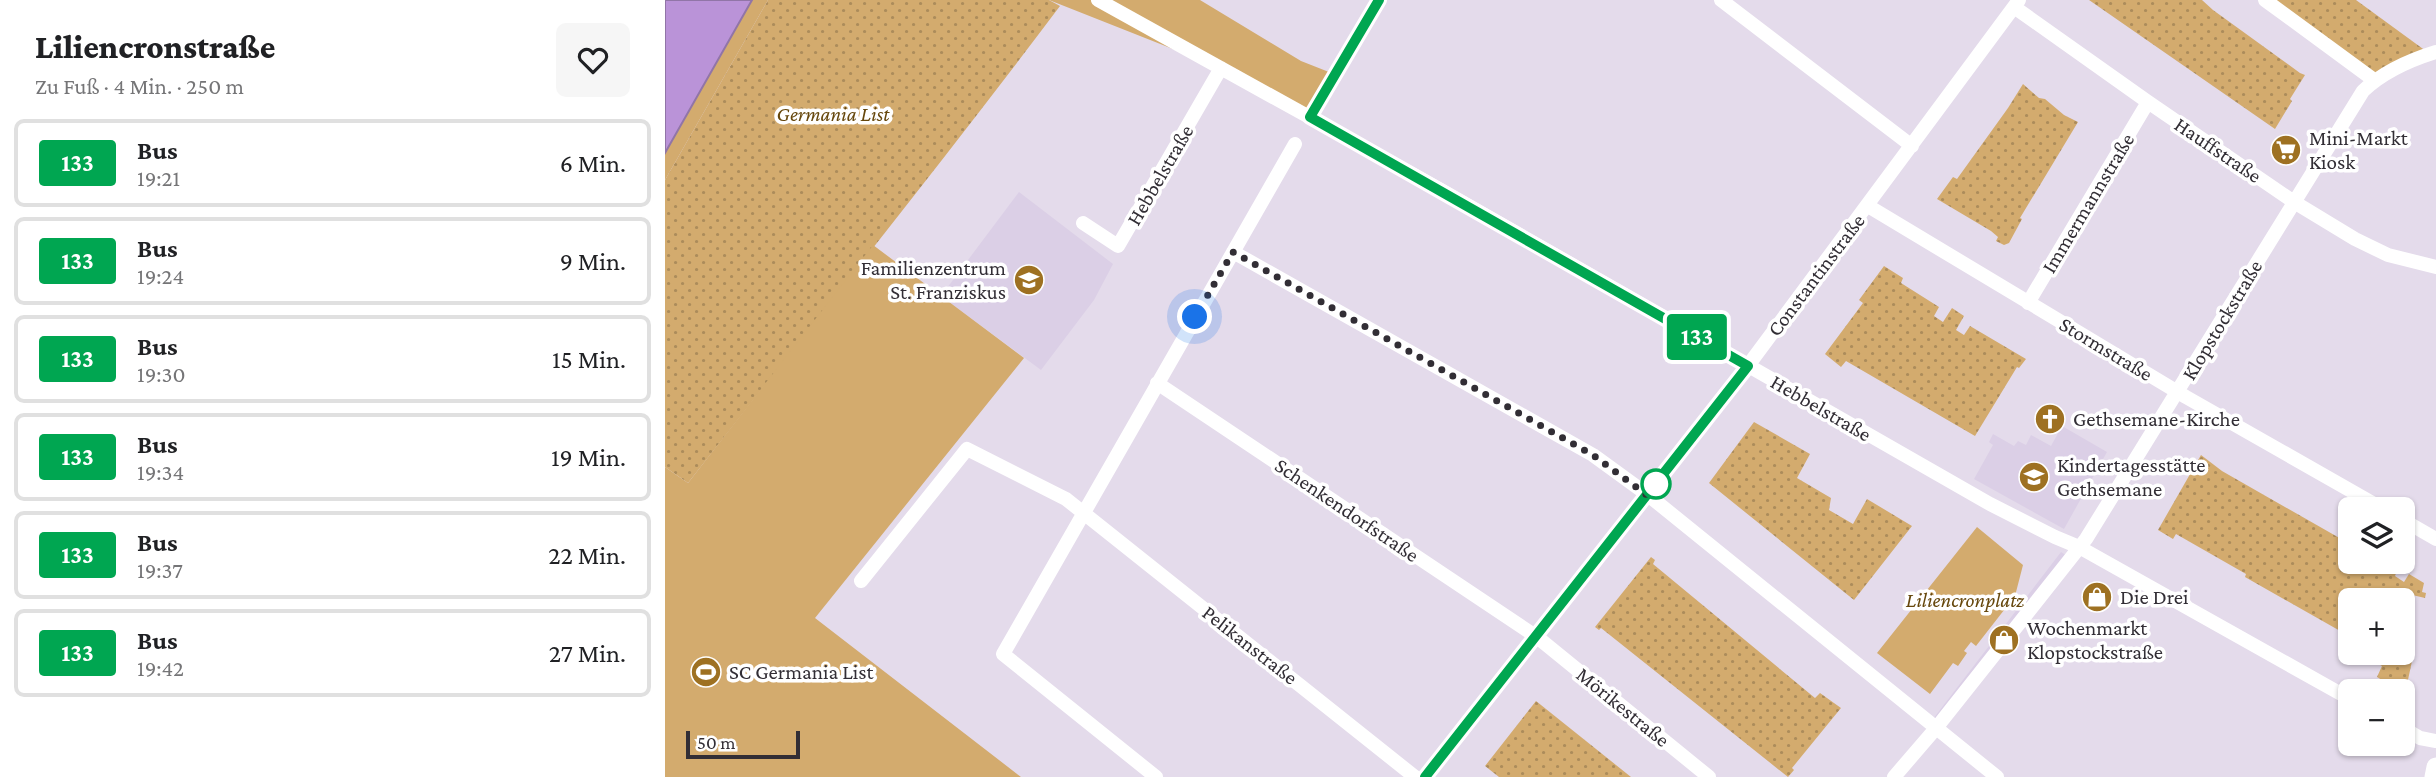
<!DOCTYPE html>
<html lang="de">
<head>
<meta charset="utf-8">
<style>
	body { margin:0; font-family:"Crimson Pro",serif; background:#f6f6f6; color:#202124; height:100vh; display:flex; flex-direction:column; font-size:26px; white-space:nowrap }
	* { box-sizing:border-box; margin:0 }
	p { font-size:23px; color:#757577 }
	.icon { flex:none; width:38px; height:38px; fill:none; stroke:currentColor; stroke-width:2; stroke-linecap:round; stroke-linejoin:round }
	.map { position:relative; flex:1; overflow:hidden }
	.side { display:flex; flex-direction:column; background:#fff; width:665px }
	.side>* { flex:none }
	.badge { padding:0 14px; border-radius:5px; font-size:24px; line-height:46px }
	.fabs { position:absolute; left:1673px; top:497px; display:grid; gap:14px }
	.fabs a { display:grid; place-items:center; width:77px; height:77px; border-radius:10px; background:#fff; box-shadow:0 2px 5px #0004; font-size:35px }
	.scale { position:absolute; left:21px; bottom:18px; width:114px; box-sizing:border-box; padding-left:7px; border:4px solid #322e35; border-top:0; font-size:19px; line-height:24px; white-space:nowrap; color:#322e35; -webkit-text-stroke:5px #fff; paint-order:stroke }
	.you { position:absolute; width:35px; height:35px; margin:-18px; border:5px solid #fff; border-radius:50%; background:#1a73e8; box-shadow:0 0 0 10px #1a73e833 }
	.map>.badge { position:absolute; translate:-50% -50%; box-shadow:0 0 0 4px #fff }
	.round { display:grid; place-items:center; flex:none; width:74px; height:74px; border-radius:10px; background:#f6f6f6 }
	.overview { display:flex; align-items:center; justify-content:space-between; height:119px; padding:0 35px }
	h1 { font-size:33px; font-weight:800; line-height:52px }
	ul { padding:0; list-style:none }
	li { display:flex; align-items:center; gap:21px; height:88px; margin:0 14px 10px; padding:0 21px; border:4px solid #e0e0e0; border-radius:10px }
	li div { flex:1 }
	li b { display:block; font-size:26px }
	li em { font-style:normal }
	li .badge { min-width:77px; font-weight:700; text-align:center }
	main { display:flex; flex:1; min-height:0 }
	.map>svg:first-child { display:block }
	.built { fill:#dbcfe6 }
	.grass { fill:url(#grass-dots) }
	.park { fill:#d3ab6e }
	.water { fill:#ba93d8; stroke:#9175a7; stroke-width:2 }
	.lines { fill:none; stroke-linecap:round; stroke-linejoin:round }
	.street { stroke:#fff; stroke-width:14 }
	.secondary { stroke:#fff; stroke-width:19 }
	.line-casing { stroke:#fff; stroke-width:16 }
	.line { stroke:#00a651; stroke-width:10 }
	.walk { stroke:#322e35; stroke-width:7; stroke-dasharray:0 12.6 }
	.stop-dot { fill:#fff; stroke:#00a651; stroke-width:3.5 }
	.labels { text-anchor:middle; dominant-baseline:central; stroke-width:7; stroke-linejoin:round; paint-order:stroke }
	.park-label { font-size:21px; font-style:italic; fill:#66470c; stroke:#fff }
	.poi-label { font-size:21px; fill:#322e35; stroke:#fff; text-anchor:start }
	.street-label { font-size:21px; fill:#322e35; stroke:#fff }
</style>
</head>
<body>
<main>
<section class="side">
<div class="overview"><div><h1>Liliencronstraße</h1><p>Zu Fuß · 4 Min. · 250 m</p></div><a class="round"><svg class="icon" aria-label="heart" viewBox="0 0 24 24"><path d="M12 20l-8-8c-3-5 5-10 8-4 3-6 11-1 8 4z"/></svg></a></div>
<ul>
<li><span class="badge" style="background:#00a651;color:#fff">133</span><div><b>Bus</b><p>19:21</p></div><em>6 Min.</em></li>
<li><span class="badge" style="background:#00a651;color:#fff">133</span><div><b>Bus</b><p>19:24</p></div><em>9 Min.</em></li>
<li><span class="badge" style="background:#00a651;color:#fff">133</span><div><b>Bus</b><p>19:30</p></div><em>15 Min.</em></li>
<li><span class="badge" style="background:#00a651;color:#fff">133</span><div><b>Bus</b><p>19:34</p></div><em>19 Min.</em></li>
<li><span class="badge" style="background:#00a651;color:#fff">133</span><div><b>Bus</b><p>19:37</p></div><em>22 Min.</em></li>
<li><span class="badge" style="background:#00a651;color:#fff">133</span><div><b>Bus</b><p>19:42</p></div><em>27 Min.</em></li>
</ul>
</section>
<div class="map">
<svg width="1771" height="777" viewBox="0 0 1771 777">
	<defs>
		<pattern id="grass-dots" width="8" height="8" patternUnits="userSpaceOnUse" patternTransform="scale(1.75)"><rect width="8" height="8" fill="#d3ab6e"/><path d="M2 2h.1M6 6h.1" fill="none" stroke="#ac8c5b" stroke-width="1.8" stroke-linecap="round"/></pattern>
	</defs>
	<rect width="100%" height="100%" fill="#e4dbeb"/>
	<!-- built -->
	<path class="built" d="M354 192 448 264 429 300 376 370 276 296Z
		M1397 426 1442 452 1399 529 1309 479 1328 445 1324 442 1328 434 1349 446 1353 441 1361 445 1366 435 1386 446Z
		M1396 552 1410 561 1280 728 1268 719Z"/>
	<!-- grass -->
	<path class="grass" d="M103 0H384L395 6C274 167 147 324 23 483L0 467V180Z
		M1424 0H1537L1548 10 1635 73 1640 75 1625 99 1627 101 1610 129Z
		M1600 0H1691L1765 54 1709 80Z
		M1358 84 1374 98 1380 99 1399 115 1413 122 1355 218 1357 219 1344 243 1339 245 1331 241 1333 237 1326 231 1272 199 1288 177 1292 179 1343 108Z
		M1219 266 1238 278 1236 283 1274 307 1269 316 1278 322 1287 308 1299 316 1291 330 1299 335 1305 326 1361 359 1354 368 1352 367 1310 436 1181 361 1176 367 1160 354 1198 303 1194 300Z
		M1089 422 1145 454 1132 478 1166 498 1164 510 1188 524 1202 499 1247 526 1189 600 1044 483Z
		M1536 455 1557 471 1685 544V562H1717L1724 565 1725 564 1733 568 1730 576 1739 582 1744 574 1759 583 1757 592 1761 593 1760 598 1743 594 1740 605 1748 606 1747 612 1739 611 1738 617V600H1685V642L1682 640 1684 636 1580 577 1581 574 1511 534 1508 539 1493 530Z
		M986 557 990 560 988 564 1150 698 1155 693 1176 708 1127 768 1129 770 1123 777 936 628 934 630 930 627Z
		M1694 653H1730V657L1747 661 1740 694 1712 677 1717 666Z
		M871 701 966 777H834L820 766Z"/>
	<!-- park -->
	<path class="park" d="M87 0H103L0 180V153Z
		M384 0H535L636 61 669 74 645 117 556 68Z
		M208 245 359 358 150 618 356 777H0V467L23 483Z
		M1312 527 1358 565 1350 596 1311 646 1306 642 1299 651 1302 653 1293 666 1288 663 1265 694 1212 653Z"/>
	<!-- water -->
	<path class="water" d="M0 0H87L0 153Z"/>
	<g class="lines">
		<!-- street -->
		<path class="street" d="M433 0 776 190 1325 504 1390 537 1414 547 1685 699
			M1056 0 1247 146
			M1600 0 1709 80
			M1349 7 1483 102 1629 202 1690 239 1723 255 1771 267
			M645 117 714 0
			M1203 206 1521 397 1718 509
			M418 223 453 246 556 68
			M568 252 928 455 983 495 1332 777
			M1363 303 1483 102
			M492 383 872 637 1044 777
			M1738 520 1771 539
			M196 581 302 449 401 499 750 777
			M1738 728 1755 738 1771 741
			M491 777 338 654 630 144
			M760 777 1076 375 1354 0
			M1229 777 1272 727 1421 539 1698 91C1718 72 1745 60 1771 52"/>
		<!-- secondary -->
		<path class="secondary" d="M1769 777 1771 767"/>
	</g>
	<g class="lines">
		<!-- line casing -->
		<g class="line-casing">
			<path id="line" d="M714 0 645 117 1083 366 760 777"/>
		</g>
		<!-- line -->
		<use href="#line" class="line"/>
		<!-- walk -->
		<path class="walk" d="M530 317 568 252 928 455 982 495 991 484"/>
	</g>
	<!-- icons -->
	<defs>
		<g id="supermarket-disc" transform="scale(1.575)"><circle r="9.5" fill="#9e7122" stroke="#fff"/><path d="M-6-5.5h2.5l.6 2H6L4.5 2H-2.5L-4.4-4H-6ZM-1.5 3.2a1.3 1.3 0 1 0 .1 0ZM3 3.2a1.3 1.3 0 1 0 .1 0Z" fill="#fff"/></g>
		<g id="school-disc" transform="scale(1.575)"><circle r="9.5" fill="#9e7122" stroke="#fff"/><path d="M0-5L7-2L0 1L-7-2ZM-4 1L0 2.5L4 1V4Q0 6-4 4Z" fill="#fff"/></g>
		<g id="church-disc" transform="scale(1.575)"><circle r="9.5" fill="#9e7122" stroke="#fff"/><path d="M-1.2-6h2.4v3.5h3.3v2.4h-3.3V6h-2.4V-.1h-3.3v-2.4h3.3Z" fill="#fff"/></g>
		<g id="shop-disc" transform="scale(1.575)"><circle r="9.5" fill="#9e7122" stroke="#fff"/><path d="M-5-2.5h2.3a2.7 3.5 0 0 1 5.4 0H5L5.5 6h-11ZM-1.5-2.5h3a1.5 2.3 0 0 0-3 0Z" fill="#fff"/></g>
		<g id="stadium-disc" transform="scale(1.575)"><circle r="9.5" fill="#9e7122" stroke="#fff"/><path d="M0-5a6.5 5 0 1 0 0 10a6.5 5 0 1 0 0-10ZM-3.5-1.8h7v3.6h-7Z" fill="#fff"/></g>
	</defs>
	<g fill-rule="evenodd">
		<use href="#supermarket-disc" x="1621" y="150"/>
		<use href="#school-disc" x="364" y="280"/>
		<use href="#church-disc" x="1385" y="419"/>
		<use href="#school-disc" x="1369" y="477"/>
		<use href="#shop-disc" x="1432" y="597"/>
		<use href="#shop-disc" x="1339" y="640"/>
		<use href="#stadium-disc" x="41" y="672"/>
	</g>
	<!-- markers -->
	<circle class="stop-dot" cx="991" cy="484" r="14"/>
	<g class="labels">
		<!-- park labels -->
		<g class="park-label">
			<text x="168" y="114">Germania List</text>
			<text x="1300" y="600">Liliencronplatz</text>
		</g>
		<!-- poi labels -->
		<g class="poi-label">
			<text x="1644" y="138">Mini-Markt<tspan x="1644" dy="24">Kiosk</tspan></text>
			<text x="341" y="268" text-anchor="end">Familienzentrum<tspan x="341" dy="24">St. Franziskus</tspan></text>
			<text x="1408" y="419">Gethsemane-Kirche</text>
			<text x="1392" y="465">Kindertagesstätte<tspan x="1392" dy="24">Gethsemane</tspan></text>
			<text x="1455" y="597">Die Drei</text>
			<text x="1362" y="628">Wochenmarkt<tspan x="1362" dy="24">Klopstockstraße</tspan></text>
			<text x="64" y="672">SC Germania List</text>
		</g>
		<!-- street labels -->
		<g class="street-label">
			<text transform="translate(1553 150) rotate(34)">Hauffstraße</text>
			<text transform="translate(495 175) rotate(-60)">Hebbelstraße</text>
			<text transform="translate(1423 203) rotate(-59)">Immermannstraße</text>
			<text transform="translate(1151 275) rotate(-53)">Constantinstraße</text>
			<text transform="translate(1557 320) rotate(-59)">Klopstockstraße</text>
			<text transform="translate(1441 349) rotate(31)">Stormstraße</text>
			<text transform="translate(1156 408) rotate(30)">Hebbelstraße</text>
			<text transform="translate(682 510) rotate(34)">Schenkendorfstraße</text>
			<text transform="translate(585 645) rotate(38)">Pelikanstraße</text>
			<text transform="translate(958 707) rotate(39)">Mörikestraße</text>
		</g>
	</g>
</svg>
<div class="fabs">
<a><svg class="icon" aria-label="layers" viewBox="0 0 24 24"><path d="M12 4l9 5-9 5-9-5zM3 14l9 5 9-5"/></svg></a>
<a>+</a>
<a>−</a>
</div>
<div class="scale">50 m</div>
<div class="you" style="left:530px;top:317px"></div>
<b class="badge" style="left:1032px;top:337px;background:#00a651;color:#fff">133</b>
</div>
</main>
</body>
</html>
